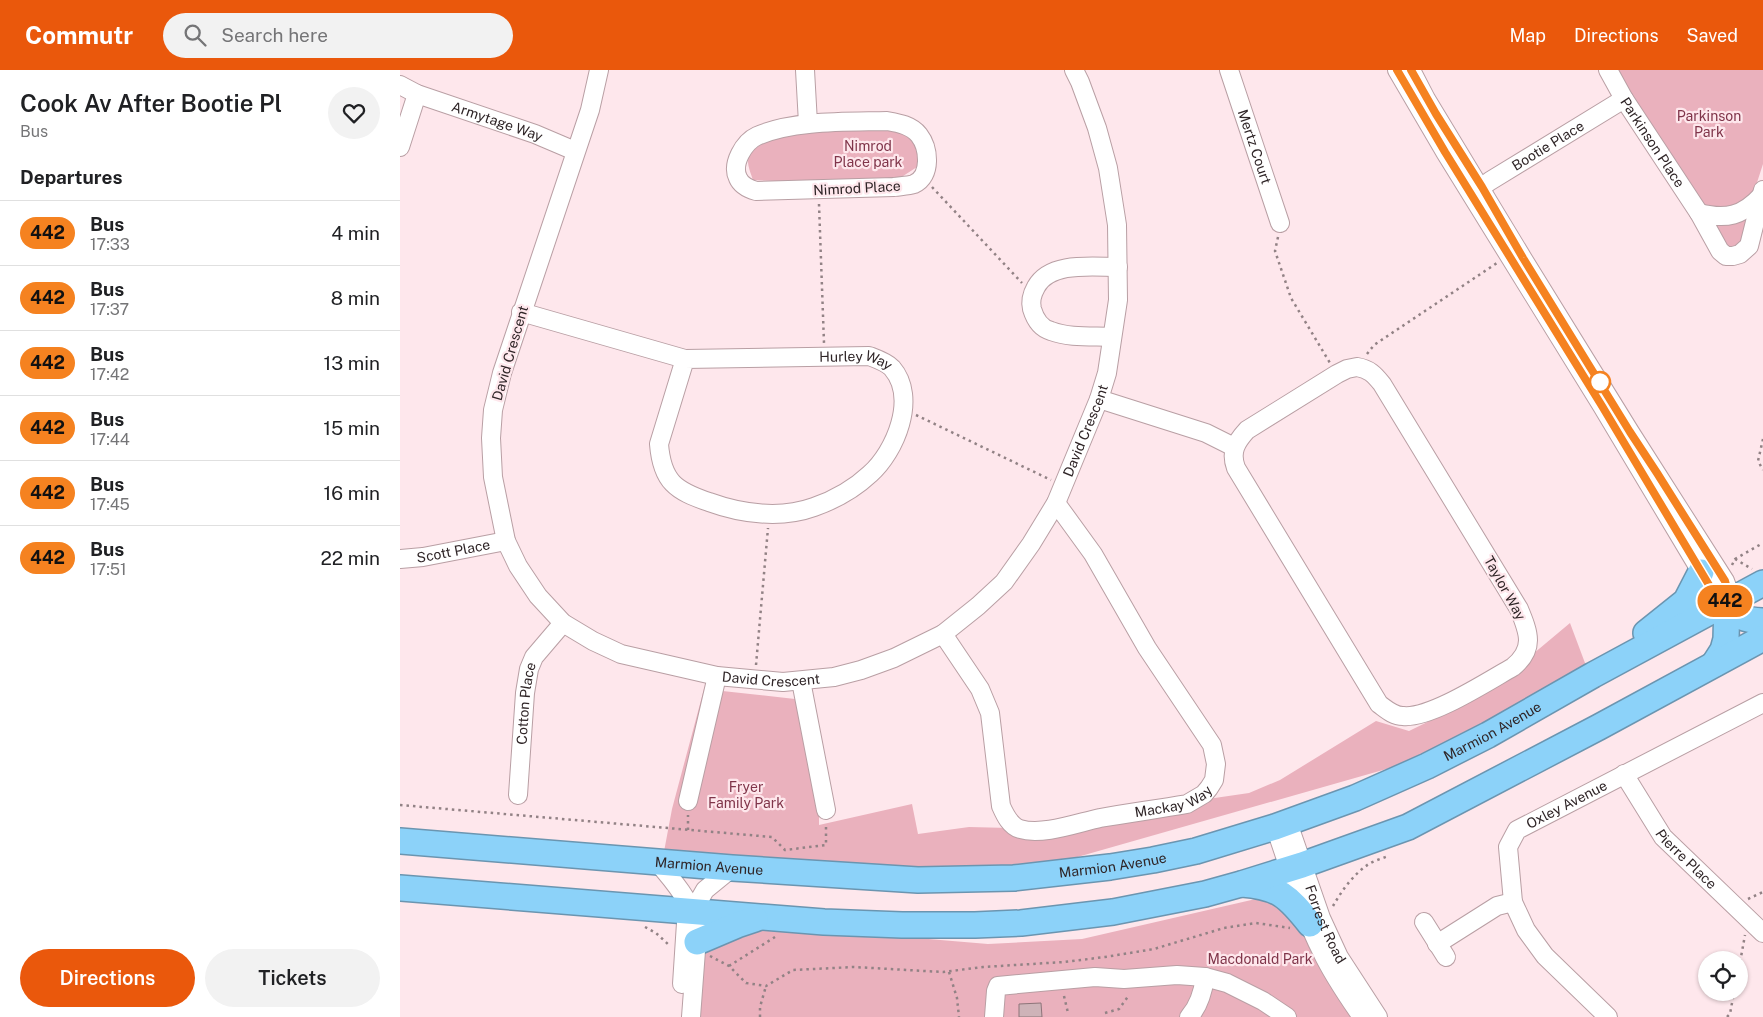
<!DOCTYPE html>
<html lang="en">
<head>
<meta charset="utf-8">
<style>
	body { margin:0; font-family:"Public Sans",sans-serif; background:#f2f2f2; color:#202124; height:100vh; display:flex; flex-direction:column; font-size:19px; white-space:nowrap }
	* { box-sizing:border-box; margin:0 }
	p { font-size:16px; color:#757577 }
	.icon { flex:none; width:28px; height:28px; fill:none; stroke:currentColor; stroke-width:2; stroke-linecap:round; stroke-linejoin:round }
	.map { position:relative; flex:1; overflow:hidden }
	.side { display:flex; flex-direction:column; background:#fff; width:400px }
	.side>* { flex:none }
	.badge { padding:0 10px; border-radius:16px; font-size:18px; line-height:32px }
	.buttons { position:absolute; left:1298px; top:881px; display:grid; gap:10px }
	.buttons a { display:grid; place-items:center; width:50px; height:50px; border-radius:50%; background:#fff; box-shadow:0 1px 4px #0004; font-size:25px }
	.map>.badge { position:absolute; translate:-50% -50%; box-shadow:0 0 0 2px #fff }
	h2 { padding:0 20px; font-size:19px; line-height:45px }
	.round { display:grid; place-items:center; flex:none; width:52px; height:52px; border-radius:26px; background:#f2f2f2 }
	.summary { display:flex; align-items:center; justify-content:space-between; height:85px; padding:0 20px }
	h1 { font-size:24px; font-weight:600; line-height:38px }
	.action { display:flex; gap:10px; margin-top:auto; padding:10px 20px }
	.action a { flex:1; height:58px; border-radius:30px; background:#ea580c; color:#fff; font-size:20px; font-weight:600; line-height:58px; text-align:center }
	.action a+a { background:#f2f2f2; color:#202124 }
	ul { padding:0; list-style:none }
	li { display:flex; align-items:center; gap:15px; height:65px; padding:0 20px; border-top:1px solid #e0e0e0 }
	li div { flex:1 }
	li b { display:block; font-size:19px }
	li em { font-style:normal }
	li .badge { min-width:55px; font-weight:700; text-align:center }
	header { display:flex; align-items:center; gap:30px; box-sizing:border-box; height:70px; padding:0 25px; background:#ea580c; color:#fff }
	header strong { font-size:24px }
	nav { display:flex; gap:28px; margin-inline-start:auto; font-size:18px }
	.search { width:350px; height:45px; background:#f2f2f2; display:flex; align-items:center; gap:12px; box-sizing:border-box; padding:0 18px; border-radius:28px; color:#757577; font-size:19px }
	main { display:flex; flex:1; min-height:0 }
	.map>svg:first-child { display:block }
	.green { fill:#eab1bd }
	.building { fill:#ceb3b8; stroke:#8d7479 }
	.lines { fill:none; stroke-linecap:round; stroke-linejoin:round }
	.minor-casing { stroke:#b99fa4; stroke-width:20 }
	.highway-casing { stroke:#6b95b0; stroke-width:28 }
	.path { stroke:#928285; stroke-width:2.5; stroke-dasharray:2.5 4; stroke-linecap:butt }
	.minor { stroke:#fff; stroke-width:18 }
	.highway { stroke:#8cd2f9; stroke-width:25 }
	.line-casing { stroke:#fff; stroke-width:11 }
	.line { stroke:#f58220; stroke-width:8 }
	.stop-dot { fill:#fff; stroke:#f58220; stroke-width:2.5 }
	.labels { text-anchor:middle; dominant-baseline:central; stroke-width:4.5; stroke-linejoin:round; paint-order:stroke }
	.park-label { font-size:14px; fill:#80354a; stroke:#fee7ec }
	.street-label { font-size:14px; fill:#2f2527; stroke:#fee7ec }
</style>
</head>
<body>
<header>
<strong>Commutr</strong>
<div class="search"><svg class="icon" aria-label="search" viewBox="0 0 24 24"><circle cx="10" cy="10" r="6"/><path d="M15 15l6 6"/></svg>Search here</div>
<nav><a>Map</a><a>Directions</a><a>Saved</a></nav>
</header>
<main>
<section class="side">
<div class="summary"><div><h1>Cook Av After Bootie Pl</h1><p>Bus</p></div><a class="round"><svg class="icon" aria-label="heart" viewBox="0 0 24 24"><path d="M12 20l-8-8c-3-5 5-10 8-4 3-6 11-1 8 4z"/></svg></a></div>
<h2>Departures</h2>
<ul>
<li><span class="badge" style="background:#f58220;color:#111">442</span><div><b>Bus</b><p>17:33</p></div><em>4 min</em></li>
<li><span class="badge" style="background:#f58220;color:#111">442</span><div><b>Bus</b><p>17:37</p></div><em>8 min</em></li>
<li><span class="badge" style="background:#f58220;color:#111">442</span><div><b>Bus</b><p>17:42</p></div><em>13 min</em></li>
<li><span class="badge" style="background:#f58220;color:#111">442</span><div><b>Bus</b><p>17:44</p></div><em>15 min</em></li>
<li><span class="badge" style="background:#f58220;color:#111">442</span><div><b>Bus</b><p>17:45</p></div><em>16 min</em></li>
<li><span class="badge" style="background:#f58220;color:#111">442</span><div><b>Bus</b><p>17:51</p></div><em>22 min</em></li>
</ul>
<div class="action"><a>Directions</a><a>Tickets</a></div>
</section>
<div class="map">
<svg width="1363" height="947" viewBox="0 0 1363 947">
	<rect width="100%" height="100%" fill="#fee7ec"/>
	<!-- green -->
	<path class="green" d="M1214 0H1363V94L1351 131 1345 180 1327 178Z
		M475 58C502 62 523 63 517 97L500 108 401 112 353 110C351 104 348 97 348 91 350 59 452 59 475 58Z
		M1170 553 1188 601 1011 692 604 808 263 787 272 739 304 619 395 629 419 738V755L512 734 518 764 569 757 610 758 849 723 880 710 976 651 1009 661 1085 624Z
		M891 821 969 947H298L301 850 588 874 682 869Z"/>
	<!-- building -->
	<path class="building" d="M641 933 642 947H619V934Z"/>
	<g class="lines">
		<!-- minor casing -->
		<g class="minor-casing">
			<g id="minor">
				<path id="s1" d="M199 0 190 40 102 303 93 340 91 368 93 407 106 471 118 496 138 526 163 553 193 571 221 584 317 606 383 612 434 607 461 600 494 588 543 564 578 536 604 512 631 474 656 433 699 329 707 303 718 230 717 155 708 98 697 58 680 12 674 0"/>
				<path d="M405 0 408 53"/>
				<path id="s2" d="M829 0 880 153"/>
				<path d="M997 0 1045 82 1202 336 1312 520 1317 527 1327 533 1329 522 1325 511 1230 362 1123 189 1026 29 1011 0"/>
				<path id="s3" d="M1208 0 1224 29 1299 143 1320 181 1326 186H1333L1340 184 1349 176 1363 120"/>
				<path id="s4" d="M0 15 17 24 135 64 175 81"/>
				<path d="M487 51C498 53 511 55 519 65 529 78 532 106 514 114 508 116 500 116 494 117L356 121C349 119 341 115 338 108 331 94 344 72 357 66 393 50 448 52 487 51Z"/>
				<path d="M0 77 17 24"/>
				<path id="s5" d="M1072 124 1090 111 1224 29"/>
				<path d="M1299 143C1326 150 1343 146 1362 125"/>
				<path id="s6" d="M121 242 285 289 469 286C477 289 486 292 492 298 518 328 495 382 470 404 454 419 434 430 414 437 381 449 342 444 309 432 276 421 262 412 259 374L285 289"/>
				<path d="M712 267C693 266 669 268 651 261 640 258 635 249 632 239 630 231 632 224 636 217 650 191 693 197 718 197"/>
				<path d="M957 297C969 299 974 304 982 314L1119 539C1129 563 1135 579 1113 597 1088 611 1030 649 1003 646 993 646 986 639 979 634L836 398C830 382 836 372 847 360L937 304 947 299Z"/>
				<path d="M699 329 806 363 834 377"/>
				<path id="s7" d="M0 489 23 487 106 471"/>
				<path id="s8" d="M543 564 580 619 590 643 601 736C605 745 610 756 620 759 642 766 677 753 700 748 729 743 758 739 787 734L804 724 809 718 814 710 816 694 812 675 747 578 693 484 656 433"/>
				<path d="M401 611 426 740"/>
				<path id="s9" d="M1224 704 1263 767 1363 863"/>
				<path id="s10" d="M118 725 125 623 129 599 134 587 163 553"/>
				<path d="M288 731 317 606"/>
				<path id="s11" d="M888 753 921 848 939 887 978 947"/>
				<path d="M875 757C890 799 902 843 922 882 933 905 948 927 962 947"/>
				<path d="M257 792C274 811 290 831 298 854L291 947"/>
				<path d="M1024 852 1046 887"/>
				<path d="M1037 874 1097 836 1113 832"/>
				<path d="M282 914 286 853 305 820 332 798"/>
				<path d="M594 947 596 921 598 916 695 907 724 909 777 905 805 907 827 913 863 931 887 947"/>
				<path d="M789 947C799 936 803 922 805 907"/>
				<path id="s12" d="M1208 947 1145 886 1126 860 1113 832 1108 777 1117 760 1363 633"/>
			</g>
		</g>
		<!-- highway casing -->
		<g class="highway-casing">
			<g id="highway">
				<path d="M1327 533C1339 548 1344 550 1363 551"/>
				<path d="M1246 563 1286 531 1301 502"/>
				<path d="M1314 594 1323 580 1326 569 1327 533"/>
				<path id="s13" d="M0 771 332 798 518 810 614 808 710 797 753 790 796 781 875 757 955 728 1027 696 1088 665 1193 605 1363 513"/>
				<path d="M842 814C879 817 888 826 910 854"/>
				<path d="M0 818 424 852 502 855H575L621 853 713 842 805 824 841 814 902 795 1008 757 1199 657 1363 568"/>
				<path d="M297 872 337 855 355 849"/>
			</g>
		</g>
		<!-- path -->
		<path class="path" d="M532 117 622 213
			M419 134 424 273
			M878 167 875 181 891 228 930 293
			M967 284 974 275 1097 193
			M516 345 651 410
			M1363 369 1358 391 1363 400
			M1335 489 1352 499
			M1332 495 1335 489 1363 473
			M356 595 368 458
			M0 735 372 767 385 780 426 775V754
			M288 760V745
			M1348 829 1363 822
			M933 836C941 822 952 806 966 796 972 791 981 789 988 786
			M245 857 256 863 270 876
			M310 886 329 896 346 913 366 916 393 900 454 897 543 902 583 897 664 892 705 887 754 879 824 858 856 853 890 858
			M329 896 375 867
			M1339 898 1345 865
			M549 902 557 928 559 947
			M664 926 668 943
			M705 943 719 939 729 925
			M360 947V937L366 916
			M1327 947 1330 944 1334 922"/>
		<!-- minor -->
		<use href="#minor" class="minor"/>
		<!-- highway -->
		<use href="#highway" class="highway"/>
	</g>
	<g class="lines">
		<!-- line casing -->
		<g class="line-casing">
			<path id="line" d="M997 0 1045 82 1202 336 1312 520 1317 527 1327 533 1328 522 1325 511 1257 403 1230 362 1123 188 1082 117 1036 44 1011 0"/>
		</g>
		<!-- line -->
		<use href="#line" class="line"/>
	</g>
	<!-- markers -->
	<circle class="stop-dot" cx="1200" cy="312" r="10"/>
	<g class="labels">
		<!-- park labels -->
		<g class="park-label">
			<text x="1309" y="46">Parkinson<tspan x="1309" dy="16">Park</tspan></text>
			<text x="468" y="76">Nimrod<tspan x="468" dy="16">Place park</tspan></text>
			<text x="346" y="717">Fryer<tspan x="346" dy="16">Family Park</tspan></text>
			<text x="860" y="889">Macdonald Park</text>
		</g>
		<!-- street labels -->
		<g class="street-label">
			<text stroke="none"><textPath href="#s4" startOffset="104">Armytage Way</textPath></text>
			<text stroke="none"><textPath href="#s3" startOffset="85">Parkinson Place</textPath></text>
			<text stroke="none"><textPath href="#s5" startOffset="90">Bootie Place</textPath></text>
			<text stroke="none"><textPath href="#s2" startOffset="81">Mertz Court</textPath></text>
			<text transform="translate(457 118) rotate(-3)">Nimrod Place</text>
			<text transform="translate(110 283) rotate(-74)">David Crescent</text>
			<text stroke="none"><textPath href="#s6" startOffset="342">Hurley Way</textPath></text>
			<text stroke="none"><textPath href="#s1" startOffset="1242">David Crescent</textPath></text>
			<text stroke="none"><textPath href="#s7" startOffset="54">Scott Place</textPath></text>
			<text transform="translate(1105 518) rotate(61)">Taylor Way</text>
			<text stroke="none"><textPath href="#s1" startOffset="808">David Crescent</textPath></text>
			<text stroke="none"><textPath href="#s10" startOffset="92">Cotton Place</textPath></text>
			<text stroke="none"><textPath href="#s13" startOffset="1120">Marmion Avenue</textPath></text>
			<text stroke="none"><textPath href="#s8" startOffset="374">Mackay Way</textPath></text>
			<text stroke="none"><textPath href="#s12" startOffset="281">Oxley Avenue</textPath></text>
			<text stroke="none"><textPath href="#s9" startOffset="106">Pierre Place</textPath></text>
			<text stroke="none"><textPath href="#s13" startOffset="715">Marmion Avenue</textPath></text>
			<text stroke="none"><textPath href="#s13" startOffset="310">Marmion Avenue</textPath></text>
			<text stroke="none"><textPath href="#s11" startOffset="108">Forrest Road</textPath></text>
		</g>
	</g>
</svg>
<div class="buttons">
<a><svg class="icon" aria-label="locate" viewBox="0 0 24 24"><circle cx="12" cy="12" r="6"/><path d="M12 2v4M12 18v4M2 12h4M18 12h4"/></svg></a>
</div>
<b class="badge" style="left:1325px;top:531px;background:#f58220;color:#111">442</b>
</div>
</main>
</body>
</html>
